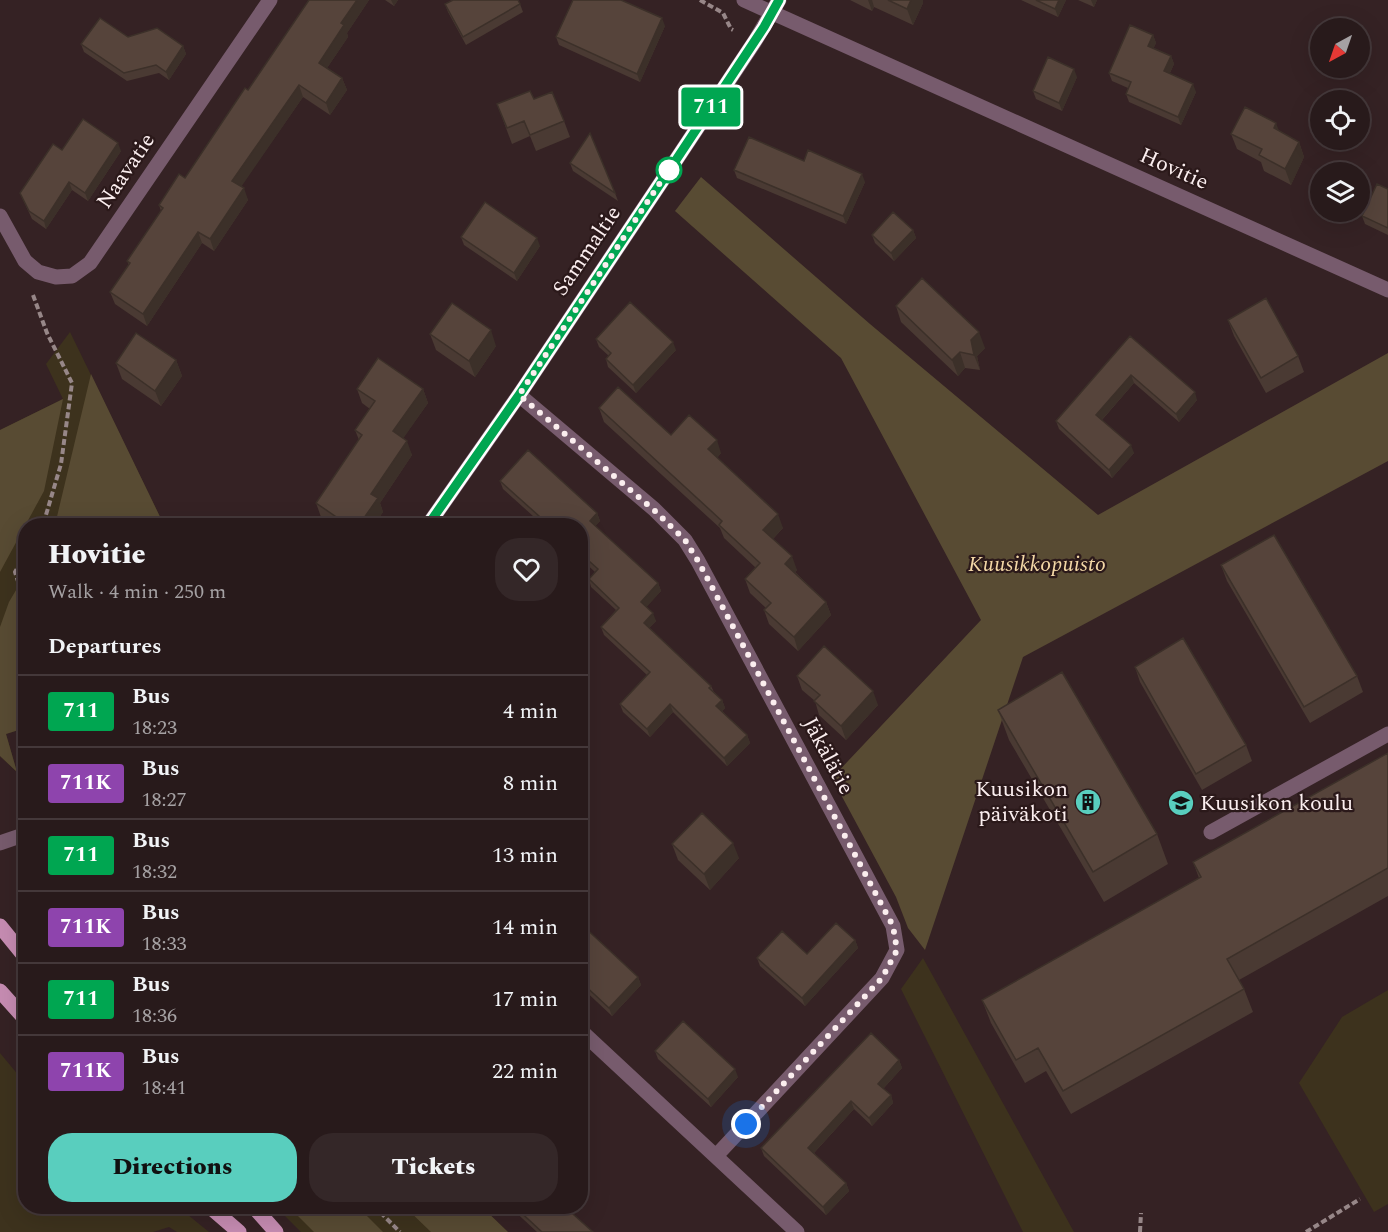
<!DOCTYPE html>
<html lang="en">
<head>
<meta charset="utf-8">
<style>
	body { margin:0; font-family:Spectral,serif; background:#342728; color:#f1f3f6; height:100vh; display:flex; flex-direction:column; font-size:22px; white-space:nowrap }
	* { box-sizing:border-box; margin:0 }
	p { font-size:20px; color:#a5a1a3 }
	.icon { flex:none; width:33px; height:33px; fill:none; stroke:currentColor; stroke-width:2; stroke-linecap:round; stroke-linejoin:round }
	.map { position:relative; flex:1; overflow:hidden }
	.panel { position:absolute; left:18px; top:518px; width:570px; height:696px; display:flex; flex-direction:column; background:#281a1b; border-radius:24px; box-shadow:0 6px 24px #0002,0 0 0 2px #44383a }
	.panel>* { flex:none }
	.badge { padding:0 12px; border-radius:4px; font-size:21px; line-height:39px }
	.needle { width:39px; rotate:220deg }
	.controls { position:absolute; left:1310px; top:18px; display:grid; gap:12px }
	.controls a { display:grid; place-items:center; width:60px; height:60px; border-radius:50%; background:#281a1b; box-shadow:0 6px 24px #0002,0 0 0 2px #44383a; font-size:30px }
	.you { position:absolute; width:30px; height:30px; margin:-15px; border:4px solid #fff; border-radius:50%; background:#1a73e8; box-shadow:0 0 0 9px #1a73e833 }
	.map>.badge { position:absolute; translate:-50% -50%; box-shadow:0 0 0 3px #fff }
	h2 { padding:0 30px; font-size:22px; line-height:54px }
	.round { display:grid; place-items:center; flex:none; width:63px; height:63px; border-radius:24px; background:#342728 }
	.headline { display:flex; align-items:center; justify-content:space-between; height:102px; padding:0 30px }
	h1 { font-size:28px; font-weight:800; line-height:45px }
	.primary-button { display:flex; gap:12px; margin-top:auto; padding:12px 30px }
	.primary-button a { flex:1; height:69px; border-radius:24px; background:#59cebe; color:#111; font-size:24px; font-weight:800; line-height:69px; text-align:center }
	.primary-button a+a { background:#342728; color:#f1f3f6 }
	ul { padding:0; list-style:none }
	li { display:flex; align-items:center; gap:18px; height:72px; padding:0 30px; border-top:2px solid #44383a }
	li div { flex:1 }
	li b { display:block; font-size:22px }
	li em { font-style:normal }
	li .badge { min-width:66px; font-weight:700; text-align:center }
	.map>svg:first-child { display:block }
	.green { fill:#3d321d }
	.forest { fill:#584b33 }
	.lines { fill:none; stroke-linecap:round; stroke-linejoin:round }
	.path { stroke:#978788; stroke-width:4; stroke-dasharray:6 3; stroke-linecap:butt }
	.minor { stroke:#775b6d; stroke-width:15 }
	.major { stroke:#c68cb2; stroke-width:15 }
	.wall { fill:#4a3a33 }
	.shaded-wall { fill:#3c3029 }
	.building { fill:#56443b; stroke:#3c3029; stroke-width:1.5 }
	.line-casing { stroke:#fff; stroke-width:14 }
	.line { stroke:#00a651; stroke-width:9 }
	.walk { stroke:#fbeeef; stroke-width:6; stroke-dasharray:0 10.8 }
	.stop-dot { fill:#fff; stroke:#00a651; stroke-width:3 }
	.labels { text-anchor:middle; dominant-baseline:central; stroke-width:4.5; stroke-linejoin:round; paint-order:stroke }
	.street-label { font-size:22px; fill:#fbeeef; stroke:#2b191a }
	.park-label { font-size:22px; font-style:italic; fill:#f3d7a6; stroke:#2b191a }
	.poi-label { font-size:22px; fill:#fbeeef; stroke:#2b191a; text-anchor:end }
</style>
</head>
<body>
<div class="map">
<svg width="1388" height="1232" viewBox="0 0 1388 1232">
	<rect width="100%" height="100%" fill="#352224"/>
	<!-- green -->
	<path class="green" d="M70 332 164 525H26L25 728 6 734 17 772 0 756V430L63 399 46 364Z
		M923 958 1074 1232H1023L901 989Z
		M1388 990V1204L1374 1212 1299 1083 1342 1017Z
		M0 1053 25 1083 26 1206H177L209 1232H177L169 1227 153 1232H0Z
		M275 1206H481L508 1232H301Z"/>
	<!-- forest -->
	<path class="forest" d="M701 177 870 324 1098 515 1388 353V461L1023 657 925 950 908 928 896 897 832 778 981 620 841 358 675 211Z
		M91 374 164 525H55Z
		M63 399 44 491 0 572V430Z
		M25 575V728L6 734 17 772 0 756V627L9 602Z
		M288 1206H357L383 1232H314Z
		M404 1206H481L508 1232H431Z"/>
	<g class="lines">
		<!-- path -->
		<path class="path" d="M700 0 723 13 731 29 733 30
			M33 295 47 333 72 383 61 464 43 525
			M26 554 15 572 26 606
			M374 1206 400 1232
			M1140 1232 1141 1213
			M1306 1232 1360 1199"/>
		<!-- minor -->
		<path class="minor" d="M744 0 1388 290
			M0 216 25 261 38 272 56 277 72 276 90 263 270 0
			M519 395 654 509 685 540 698 561 893 926 897 950 882 978 716 1156
			M428 525 519 395 676 160 755 41 779 0
			M1211 832 1388 734
			M0 843 26 834
			M580 1030 797 1232"/>
		<!-- major -->
		<path class="major" d="M0 926 26 958
			M0 991 26 1020
			M209 1206 239 1232
			M253 1206 276 1232"/>
	</g>
	<!-- wall -->
	<path class="wall" d="M309 0H369L347 33 348 37 327 68 342 78 347 90 330 115 303 97 241 186 248 200 214 251 202 243 147 326 115 304 110 292 129 265 127 261 161 211 159 205 185 178 248 90Z
		M385 0H398L394 6Z
		M850 0H923V3L913 25 874 7 872 11Z
		M1021 0H1066L1058 17Z
		M1078 0H1097L1094 7Z
		M445 4H520L523 12 466 45 448 12Z
		M665 26 640 82 559 45 556 37Z
		M1153 35 1156 43 1153 49 1171 56 1174 64 1170 73 1196 92 1181 125 1129 102 1126 94 1128 88 1112 81 1109 73Z
		M128 37 183 46 186 54 169 80 159 73 127 81 84 52 81 44Z
		M1077 77 1062 111 1036 99 1033 91Z
		M534 99 564 121 570 137 536 151 530 136 512 144 497 104Z
		M1279 131 1299 142 1304 157 1291 185 1264 171 1261 162 1237 149 1231 134Z
		M62 150 121 151 88 201 72 190 46 229 32 219 20 193Z
		M804 161 865 182 846 224 737 178 734 170Z
		M570 163 615 193 618 201 573 171Z
		M1388 189V235L1365 224 1362 216Z
		M913 230 916 238 894 261 875 243 872 235Z
		M461 237 540 246 517 281 464 245Z
		M896 306 985 348 977 356 980 370 965 368 958 376 901 322Z
		M1228 320 1298 356 1304 372 1266 393 1234 336Z
		M430 334 496 346 475 377 436 350Z
		M1130 336 1197 400 1179 422 1134 383 1102 420 1134 453 1112 478 1059 429 1056 421Z
		M596 339 676 350 636 393 608 367 606 359 609 356 599 347Z
		M176 360 182 376 161 406 122 379 116 363Z
		M357 389H423L428 403 403 438 412 455 380 503 383 512 374 525H332L321 517 316 503 359 440 355 430 370 409 362 403Z
		M599 408 721 453 717 458 783 528 773 539 797 570 795 572 826 602 831 615 798 651 769 624 764 610 766 608 750 593 745 579 756 568 724 538 720 528 604 422Z
		M500 481 597 513 600 521 595 526 658 583 661 591 646 607 656 621 649 628 711 686 714 692 722 700 725 708 722 711 747 735 750 743 727 766 673 712 650 737 623 712 620 704 647 675 604 635 601 627 616 610 591 587 589 579 595 572 580 558V525H543L503 489Z
		M1221 565 1357 676 1363 692 1310 723 1227 581Z
		M1135 667 1246 745 1252 761 1202 790 1140 682Z
		M797 676 878 705 846 740 819 715 815 701 802 690Z
		M998 710 1157 834 1168 864 1104 902 1009 740Z
		M1388 753V896L1239 980 1244 989 1253 1012 1071 1114 1046 1071 1025 1083 991 1023 982 1000 1199 878 1193 862Z
		M672 844 739 858 710 890 678 860Z
		M580 923 638 977 641 985 612 1016 580 986Z
		M855 940 858 948 805 1006 760 966 757 958 807 954Z
		M655 1051 738 1077 711 1107 658 1059Z
		M899 1060 902 1068 883 1089 891 1095 893 1103 872 1126 854 1109 814 1153 846 1183 849 1191 826 1215 764 1156 761 1148Z
		M509 1206H564L593 1232H537Z"/>
	<!-- shaded-wall -->
	<path class="shaded-wall" d="M357 0H369L347 33 348 37 323 74 319 63 341 23Z
		M391 0H398L394 6Z
		M868 0H872L874 7 872 11Z
		M911 0H923V3L913 25 907 9Z
		M1059 0H1066L1058 17 1055 9Z
		M1091 0H1097L1094 7Z
		M662 18 665 26 640 82 637 74Z
		M1153 35 1156 43 1151 54 1148 46Z
		M183 46 186 54 169 80 166 72Z
		M1171 56 1174 64 1167 79 1164 71Z
		M1074 69 1077 77 1062 111 1059 103Z
		M342 78 347 90 330 115 326 103Z
		M1193 84 1196 92 1181 125 1178 117Z
		M299 85 303 97 237 193 232 181Z
		M1276 123 1282 139 1274 128Z
		M1299 142 1304 157 1291 185 1285 169Z
		M118 143 121 151 88 201 85 193Z
		M862 174 865 182 846 224 843 216Z
		M69 182 72 190 46 229 44 221Z
		M244 188 248 200 214 251 210 239Z
		M913 230 916 238 894 261 891 253Z
		M198 232 202 243 147 326 143 314Z
		M537 238 540 246 517 281 514 273Z
		M491 330 496 346 475 377 469 361Z
		M979 332 985 348 977 356 980 370 974 355 971 340Z
		M673 342 676 350 636 393 633 385Z
		M960 352 965 368 958 376 952 360Z
		M176 360 182 376 161 406 155 391Z
		M1131 375 1134 383 1099 423 1096 415Z
		M423 389 428 403 398 446 393 431Z
		M1195 392 1197 400 1179 422 1176 414Z
		M717 440 721 453 713 463 708 449Z
		M407 441 412 455 380 503 383 512 374 525H359L371 494Z
		M1131 445 1134 453 1112 478 1109 470Z
		M597 513 600 521 593 529 590 521Z
		M778 514 783 528 768 544 763 530Z
		M792 556 797 570 790 577 785 564Z
		M658 583 661 591 644 610 641 602Z
		M826 602 831 615 798 651 794 637Z
		M653 613 656 621 646 631 644 623Z
		M873 691 878 705 846 740 841 726Z
		M722 700 725 708 719 714 716 706Z
		M670 704 673 712 650 737 647 729Z
		M747 735 750 743 727 766 724 758Z
		M733 843 739 858 710 890 704 874Z
		M855 940 858 948 805 1006 802 998Z
		M638 977 641 985 612 1016 609 1008Z
		M899 1060 902 1068 880 1092 878 1084Z
		M735 1069 738 1077 711 1107 708 1099Z
		M891 1095 893 1103 872 1126 869 1118Z
		M851 1101 854 1109 811 1156 808 1148Z
		M582 1175 585 1183 580 1188V1177Z
		M846 1183 849 1191 826 1215 823 1207Z"/>
	<!-- building -->
	<path class="building" d="M309 0H357L341 23 344 25 319 63 342 78 326 103 299 85 232 181 244 188 210 239 198 232 143 314 110 292 130 263 127 261 163 208 159 205 179 174 185 178 245 88 248 90Z
		M453 0H518L520 4 463 37 445 4Z
		M573 0H621L662 18 637 74 556 37Z
		M888 0H911L907 9Z
		M1036 0H1059L1055 9Z
		M100 18 128 37 157 28 183 46 166 72 156 65 124 73 81 44Z
		M1130 25 1153 35 1148 46 1171 56 1164 71 1193 84 1178 117 1126 94 1131 82 1109 73Z
		M1048 57 1074 69 1059 103 1033 91Z
		M530 91 534 99 552 92 564 121 530 135 524 121 507 128 497 104Z
		M1245 107 1276 123 1274 128 1299 142 1285 169 1259 155 1262 149 1231 134Z
		M83 119 118 143 85 193 69 182 44 221 29 211 20 193 53 144 62 150Z
		M590 133 615 193 570 163Z
		M749 137 804 161 808 150 862 174 843 216 734 170Z
		M1377 184 1388 189V228L1362 216Z
		M485 202 537 238 514 273 461 237Z
		M893 212 913 230 891 253 872 235Z
		M922 278 979 332 971 340 974 355 960 352 952 360 896 306Z
		M1266 298 1298 356 1261 378 1228 320Z
		M630 302 673 342 633 385 606 359 611 353 596 339Z
		M452 303 491 330 469 361 430 334Z
		M136 333 176 360 155 391 116 363Z
		M1130 336 1195 392 1176 414 1131 375 1096 415 1131 445 1109 470 1056 421Z
		M378 358 423 389 393 431 407 441 371 494 378 498 359 525H348L316 503 362 435 355 430 375 401 357 389Z
		M618 387 671 435 689 415 717 440 708 449 778 514 763 530 792 556 785 564 826 602 794 637 764 610 771 603 745 579 760 563 719 525 722 521 599 408Z
		M528 450 597 513 590 521 658 583 641 602 653 613 644 623 711 686 709 688 722 700 716 706 747 735 724 758 670 704 647 729 620 704 650 672 601 627 619 608 589 579 598 569 580 553V525H549L500 481Z
		M1274 535 1357 676 1304 707 1221 565Z
		M1183 638 1246 745 1196 774 1135 667Z
		M824 646 873 691 841 726 814 701 820 695 797 676Z
		M1062 672 1157 834 1093 872 998 710Z
		M1388 753V868L1227 959 1244 989 1063 1091 1038 1048 1016 1060 982 1000 1201 877 1193 862Z
		M702 813 733 843 704 874 672 844Z
		M580 923 638 977 609 1008 580 981Z
		M836 923 855 940 802 998 757 958 782 931 807 954Z
		M683 1021 735 1069 708 1099 655 1051Z
		M871 1033 899 1060 878 1084 891 1095 869 1118 851 1101 808 1148 846 1183 823 1207 761 1148Z
		M514 1206H564L593 1232H542Z"/>
	<g class="lines">
		<!-- line casing -->
		<g class="line-casing">
			<path id="line" d="M428 525 519 395 676 160 764 27 779 0"/>
		</g>
		<!-- line -->
		<use href="#line" class="line"/>
		<!-- walk -->
		<path class="walk" d="M669 170 670 168 519 395 654 510 685 540 698 561 893 926 897 950 882 978 746 1124"/>
	</g>
	<!-- icons -->
	<defs>
		<g id="building-disc" transform="scale(1.35)"><circle r="9.5" fill="#59cebe" stroke="#2b191a"/><path d="M-4-6H4V6H1V3H-1V6H-4ZM-2.5-4.3h1.7v1.8h-1.7ZM.8-4.3h1.7v1.8H.8ZM-2.5-1h1.7V.8h-1.7ZM.8-1h1.7V.8H.8Z" fill="#111"/></g>
		<g id="school-disc" transform="scale(1.35)"><circle r="9.5" fill="#59cebe" stroke="#2b191a"/><path d="M0-5L7-2L0 1L-7-2ZM-4 1L0 2.5L4 1V4Q0 6-4 4Z" fill="#111"/></g>
	</defs>
	<g fill-rule="evenodd">
		<use href="#building-disc" x="1088" y="802"/>
		<use href="#school-disc" x="1181" y="803"/>
	</g>
	<!-- markers -->
	<circle class="stop-dot" cx="669" cy="170" r="12"/>
	<g class="labels">
		<!-- street labels -->
		<g class="street-label">
			<text transform="translate(1174 169) rotate(24)">Hovitie</text>
			<text transform="translate(126 171) rotate(-56)">Naavatie</text>
			<text transform="translate(587 251) rotate(-56)">Sammaltie</text>
			<text transform="translate(828 756) rotate(62)">Jäkälätie</text>
		</g>
		<!-- park labels -->
		<g class="park-label">
			<text x="1037" y="564">Kuusikkopuisto</text>
		</g>
		<!-- poi labels -->
		<g class="poi-label">
			<text x="1068" y="789">Kuusikon<tspan x="1068" dy="25">päiväkoti</tspan></text>
			<text x="1200" y="803" text-anchor="start">Kuusikon koulu</text>
		</g>
	</g>
</svg>
<div class="controls">
<a><svg class="needle" viewBox="-14 -14 28 28"><path d="M0-13l5 13h-10z" fill="#e53935"/><path d="M0 13l5-13h-10z" fill="#a5a1a3"/></svg></a>
<a><svg class="icon" aria-label="locate" viewBox="0 0 24 24"><circle cx="12" cy="12" r="6"/><path d="M12 2v4M12 18v4M2 12h4M18 12h4"/></svg></a>
<a><svg class="icon" aria-label="layers" viewBox="0 0 24 24"><path d="M12 4l9 5-9 5-9-5zM3 14l9 5 9-5"/></svg></a>
</div>
<div class="you" style="left:746px;top:1124px"></div>
<b class="badge" style="left:711px;top:107px;background:#00a651;color:#fff">711</b>
<section class="panel">
<div class="headline"><div><h1>Hovitie</h1><p>Walk · 4 min · 250 m</p></div><a class="round"><svg class="icon" aria-label="heart" viewBox="0 0 24 24"><path d="M12 20l-8-8c-3-5 5-10 8-4 3-6 11-1 8 4z"/></svg></a></div>
<h2>Departures</h2>
<ul>
<li><span class="badge" style="background:#00a651;color:#fff">711</span><div><b>Bus</b><p>18:23</p></div><em>4 min</em></li>
<li><span class="badge" style="background:#8e44ad;color:#fff">711K</span><div><b>Bus</b><p>18:27</p></div><em>8 min</em></li>
<li><span class="badge" style="background:#00a651;color:#fff">711</span><div><b>Bus</b><p>18:32</p></div><em>13 min</em></li>
<li><span class="badge" style="background:#8e44ad;color:#fff">711K</span><div><b>Bus</b><p>18:33</p></div><em>14 min</em></li>
<li><span class="badge" style="background:#00a651;color:#fff">711</span><div><b>Bus</b><p>18:36</p></div><em>17 min</em></li>
<li><span class="badge" style="background:#8e44ad;color:#fff">711K</span><div><b>Bus</b><p>18:41</p></div><em>22 min</em></li>
</ul>
<div class="primary-button"><a>Directions</a><a>Tickets</a></div>
</section>
</div>
</body>
</html>
